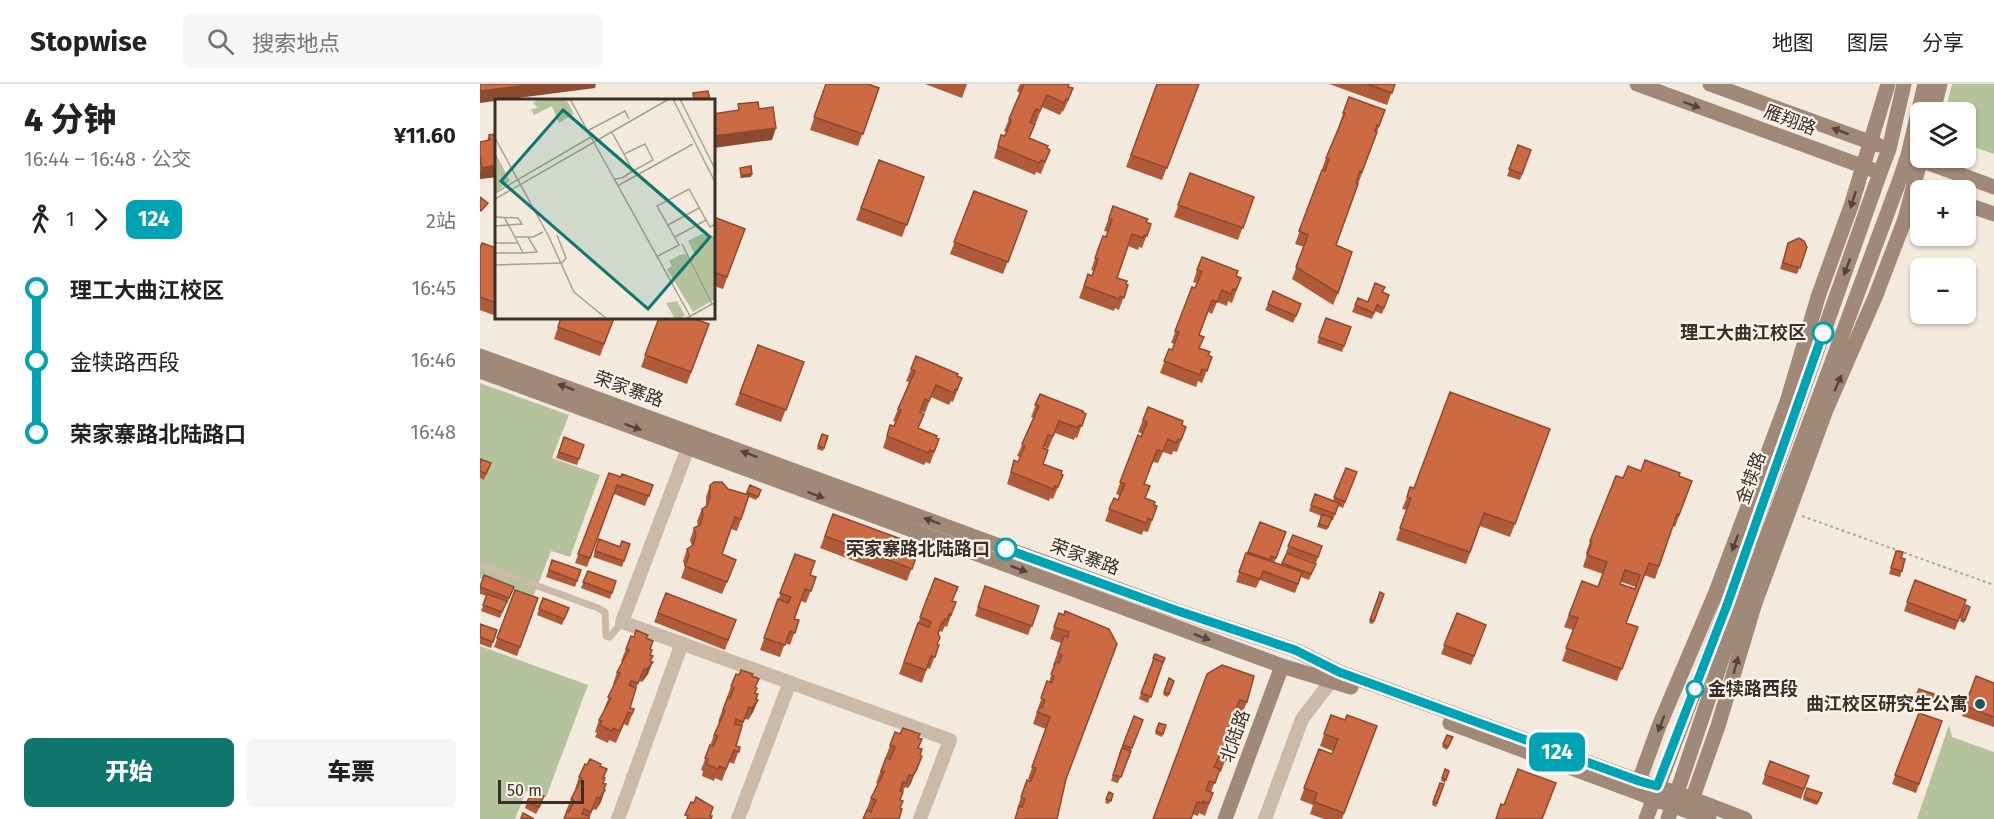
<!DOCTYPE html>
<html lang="zh">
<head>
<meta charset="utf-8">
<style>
	body { margin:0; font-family:"Fira Sans","Noto Sans SC",sans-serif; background:#f6f6f6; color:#222; height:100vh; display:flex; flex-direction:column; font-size:22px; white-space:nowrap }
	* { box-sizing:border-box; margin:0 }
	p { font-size:20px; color:#767676 }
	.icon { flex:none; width:33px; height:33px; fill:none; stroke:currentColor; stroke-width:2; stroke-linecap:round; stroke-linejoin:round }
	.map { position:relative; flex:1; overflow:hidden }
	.details { display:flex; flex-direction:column; background:#fff; width:480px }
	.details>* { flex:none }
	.badge { padding:0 12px; border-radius:9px; font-size:21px; line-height:39px }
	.buttons { position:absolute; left:1430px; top:18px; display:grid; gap:12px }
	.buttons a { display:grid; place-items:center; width:66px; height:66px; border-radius:9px; background:#fff; box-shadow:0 2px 4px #0004; font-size:30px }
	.scale { position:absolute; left:18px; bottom:15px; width:86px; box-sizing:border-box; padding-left:6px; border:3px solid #392e28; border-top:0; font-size:16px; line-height:21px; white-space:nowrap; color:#392e28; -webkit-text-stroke:4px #fbf3e9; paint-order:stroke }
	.map>.badge { position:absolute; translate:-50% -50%; box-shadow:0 0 0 3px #fff }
	.legs { display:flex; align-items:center; gap:9px; height:66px; padding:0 24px; font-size:20px }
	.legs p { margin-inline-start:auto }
	.head { display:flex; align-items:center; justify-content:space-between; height:102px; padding:0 24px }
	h1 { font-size:33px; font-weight:800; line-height:45px }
	.cta { display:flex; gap:12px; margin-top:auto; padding:12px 24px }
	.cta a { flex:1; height:69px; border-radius:9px; background:#0f766e; color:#fff; font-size:24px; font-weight:800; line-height:69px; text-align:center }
	.cta a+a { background:#f6f6f6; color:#222 }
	ul { padding:0 24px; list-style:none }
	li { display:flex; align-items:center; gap:21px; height:72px; font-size:22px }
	li i { display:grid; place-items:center; width:9px; height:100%; margin:0 8px; background:currentColor }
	li i::after { content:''; width:15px; height:15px; margin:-8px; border:4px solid; border-radius:50%; background:#fff }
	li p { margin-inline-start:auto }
	li:first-child i { background:linear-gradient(#0000 50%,currentColor 0) }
	li:last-child i { background:linear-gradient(currentColor 50%,#0000 0) }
	header { display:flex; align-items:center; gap:36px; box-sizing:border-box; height:84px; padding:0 30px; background:#fff; border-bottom:2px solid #e0e0e0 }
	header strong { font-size:28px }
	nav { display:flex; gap:33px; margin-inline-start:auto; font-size:21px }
	.search { width:420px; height:54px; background:#f6f6f6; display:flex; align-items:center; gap:15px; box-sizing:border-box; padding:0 21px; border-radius:9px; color:#767676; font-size:22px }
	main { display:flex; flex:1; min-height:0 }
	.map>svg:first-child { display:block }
	.green { fill:#b4c39c }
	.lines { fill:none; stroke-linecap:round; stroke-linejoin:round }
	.path { stroke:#b8a492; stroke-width:2; stroke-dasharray:3 3; stroke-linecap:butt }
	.lane { stroke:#ccbaa8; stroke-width:7 }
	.street { stroke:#ccbaa8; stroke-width:14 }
	.secondary { stroke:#a08979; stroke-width:15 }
	.wall { fill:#af5b3a; fill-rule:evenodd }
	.shaded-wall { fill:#8e4a2f }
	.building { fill:#cb6a43; stroke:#8e4a2f; stroke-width:1.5; fill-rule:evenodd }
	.oneway { fill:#53453c }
	.line-1-casing { stroke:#fff; stroke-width:14 }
	.line-1 { stroke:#00a3b4; stroke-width:9 }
	.stop-1-dot { fill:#fff; stroke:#00a3b4; stroke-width:3 }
	.poi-dot { fill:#1c555c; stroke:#fbf3e9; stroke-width:2 }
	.labels { text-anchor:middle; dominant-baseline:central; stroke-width:4.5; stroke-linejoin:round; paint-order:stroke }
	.street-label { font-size:18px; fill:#392e28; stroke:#fbf3e9 }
	.stop-label { font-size:18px; font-weight:bold; fill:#392e28; stroke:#fbf3e9; text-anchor:end }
	.poi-label { font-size:18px; font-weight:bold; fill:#392e28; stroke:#fbf3e9; text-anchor:end }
	.inset-road { fill:none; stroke:#a99f95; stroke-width:1.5 }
	.view { fill:#0f766e; fill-opacity:0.15; stroke:#0f766e; stroke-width:3 }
	.inset-edge { fill:none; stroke:#392e28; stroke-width:3 }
</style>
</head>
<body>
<header>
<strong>Stopwise</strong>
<div class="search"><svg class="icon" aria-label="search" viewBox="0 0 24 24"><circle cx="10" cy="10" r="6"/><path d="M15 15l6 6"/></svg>搜索地点</div>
<nav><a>地图</a><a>图层</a><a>分享</a></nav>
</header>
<main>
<section class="details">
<div class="head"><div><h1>4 分钟</h1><p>16:44 – 16:48 · 公交</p></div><b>¥11.60</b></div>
<div class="legs"><svg class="icon" aria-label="walk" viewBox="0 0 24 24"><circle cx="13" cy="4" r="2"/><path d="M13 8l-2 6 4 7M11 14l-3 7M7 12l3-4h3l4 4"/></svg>1<svg class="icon" aria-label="forward" viewBox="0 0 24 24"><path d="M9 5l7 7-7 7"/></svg><b class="badge" style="background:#00a3b4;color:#fff">124</b><p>2站</p></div>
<ul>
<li><i style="color:#00a3b4"></i><b>理工大曲江校区</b><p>16:45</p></li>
<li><i style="color:#00a3b4"></i><span>金犊路西段</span><p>16:46</p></li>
<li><i style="color:#00a3b4"></i><b>荣家寨路北陆路口</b><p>16:48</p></li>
</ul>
<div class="cta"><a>开始</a><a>车票</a></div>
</section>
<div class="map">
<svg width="1514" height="735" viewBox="0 0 1514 735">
	<rect width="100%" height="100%" fill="#f3eadd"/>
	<!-- green -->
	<path class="green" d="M1472 0H1514V70L1485 60V28H1465Z
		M0 299 89 331 72 374 120 391 90 473 71 467 53 513 0 494Z
		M0 562 108 601 66 713 46 707 35 735H0Z
		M1469 641 1472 653 1514 668V735H1437Z"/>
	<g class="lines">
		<!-- path -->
		<path class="path" d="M1322 432 1514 501"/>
		<!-- lane -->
		<path class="lane" d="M0 481 118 524 125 528 126 552 130 553 142 538"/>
		<!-- street -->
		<path class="street" d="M208 364 142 538 470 656 440 735
			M138 735 202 559
			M258 735 310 598
			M785 735 822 635 852 596"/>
		<!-- secondary -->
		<path class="secondary" d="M1157 0 1393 86
			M1230 0 1398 61
			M1453 28 1460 0
			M1432 73 1514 103
			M1485 120 1514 130
			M0 272 695 526 815 566 859 588 1159 697C1196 707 1230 722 1265 735
			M0 287 802 582 871 603
			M970 639 1229 735
			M1159 697 1179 642 1236 508 1307 318 1339 210 1371 122 1408 0
			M1212 716 1238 642 1274 522 1346 326 1396 211 1425 135 1441 74
			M745 735 802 582
			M1166 735 1247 521 1400 89 1409 65 1424 0
			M1188 735 1244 569 1420 95 1428 71 1445 0"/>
	</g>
	<!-- wall -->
	<path class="wall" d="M346 0 399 4 378 62 330 46Z
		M445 0H487L482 14Z
		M540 0H589L588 3V17L583 28 582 27 580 31 562 23 556 39 551 38 550 54 570 66 561 90 556 88 555 91 514 74 521 51 525 52 526 48 524 47 540 9 537 7Z
		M677 0H719L682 96 646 83Z
		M849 0H915L907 21Z
		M869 13 905 26 856 161 858 209 853 221 812 195 824 163 815 160 846 74 860 41H859Z
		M9 51 16 93 0 95V58L7 57Z
		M1038 61 1051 66 1040 96 1027 92Z
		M399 76 444 93 422 153 376 136Z
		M710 89 774 113 758 156 694 133Z
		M494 107 547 127 523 190 470 170Z
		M633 122 671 140 662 164 659 163 658 166 648 162 637 194 648 201 639 226 635 224 634 227 599 214 608 190 612 192 614 187 611 186 623 152 626 153 628 148 624 147Z
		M234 133 265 145 243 205 234 202Z
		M1308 159 1327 163 1317 190 1300 185Z
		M0 164H16V232L0 226Z
		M722 173 761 194 752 219 748 217 747 222 737 218 732 230 728 228 719 251 720 264 728 271 732 273 722 299 718 297 716 303 680 289 689 265 692 266 695 260 691 259 712 203 715 204 717 199 713 198Z
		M902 208 909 211 902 230 895 227 892 235 872 228 878 214 888 218Z
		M788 220 819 226 813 239 785 226Z
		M81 234H134L120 272 74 255Z
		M179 234 229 240 207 300 161 283Z
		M846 234 871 243 862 268 837 259Z
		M278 261 324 278 301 338 255 321Z
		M431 285 477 293 482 294 473 318 471 317 469 321 451 313 445 329 440 327 439 344 459 355 450 380 446 378 444 381 403 364 410 341 414 342 416 338 413 337 429 298 426 297Z
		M560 310 606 330 597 354 595 353 594 356 575 349 568 365 564 363 563 380 583 391 573 415 570 414 569 417 527 400 534 376 538 378 540 373 537 372 554 334 551 333Z
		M668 323 706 343 697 368 693 367 692 371 683 368 678 379 673 378 664 400 665 414 674 421 677 422 668 448 663 447 662 451 625 437 634 414 638 416 640 412 636 410 658 351 661 353 662 350 658 348Z
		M1070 345 1030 453 1000 442 986 480 916 456 927 426 922 425 927 413 934 404Z
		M342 350 348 352 343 367 337 365Z
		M84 353 104 361 97 381 76 374Z
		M0 375 11 379 4 396 0 394Z
		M866 384 877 388 863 424 858 422 853 436H851L847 446 837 443 841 432 829 427 835 410 853 417Z
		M1161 387 1199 392 1212 397 1195 443 1193 442 1175 495 1164 491 1146 539 1158 543 1137 597 1082 577 1093 546 1084 543 1102 497 1118 503 1123 490 1103 483 1107 470 1106 469 1110 457 1143 394ZM1141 498 1156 503 1155 505 1140 500Z
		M129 389 141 393 173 401 165 422 134 410 107 483 95 479Z
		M230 401 266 410 270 401 281 406 276 416 269 413 257 447 251 445 242 470 256 476 242 510 201 494 205 483 203 477 207 465 212 462 210 456 214 444 218 442 217 437 222 425 226 423V413Z
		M353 430 440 462 427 497 340 464Z
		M780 438 806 448 794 479 801 481 807 469 836 480 829 496 821 493 815 509 780 496 776 504 756 498 766 469H768Z
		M813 451 842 462 836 479 806 468Z
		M119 455 140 463 150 460 142 483 113 473Z
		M1416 467 1421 474 1422 487 1420 493 1409 490Z
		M315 470 330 491 336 493 326 519 321 517 315 535 319 536 310 561 305 559 300 573 280 566Z
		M72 476 101 486 95 503 66 493Z
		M108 487 136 497 130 515 101 504Z
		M455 494 473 517 476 518 467 543 465 542 462 548 460 547 458 551 457 560 459 561 450 585 447 584 442 599 419 590Z
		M1435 496 1486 516 1475 546 1424 527Z
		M0 502 34 503 27 520 26 519 20 534 1 527 7 512 0 510Z
		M505 502 559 522 548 551 495 532Z
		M35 506 58 514 37 572 14 563Z
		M900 508 904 510 893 540 889 539Z
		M186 509 256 536 245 566 174 538Z
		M63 514 89 524 82 541 57 531Z
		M1486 521 1490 523 1484 539 1480 537Z
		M579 529 629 545 586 696 537 725 547 696 551 697V696L548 695 566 645 553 640 567 597 569 598 574 582 573 581 581 559 570 555Z
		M977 529 1006 541 991 581 961 570Z
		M0 540 17 546 11 564 0 560Z
		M154 553 166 554 173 557 170 565 171 577 168 590 162 598 159 597 155 607 150 624 154 625 148 642 144 640 136 659 129 656 128 659 115 653 117 649 115 648 119 636 125 625H124L134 601 133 600 137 588 143 578 141 577 146 565Z
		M675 570 682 582 668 619 659 615 673 578H672Z
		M727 590 767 618 762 630 760 629 752 650 754 651 749 666 741 688 739 687 731 708 733 709 725 732 719 729 718 732 712 730Z
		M259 591 272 592 276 603V615L278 616 273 628 268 636 265 635 261 645 256 662 260 663 254 680 249 678 242 697 235 694 234 697 222 692 223 687 221 686 234 651 240 639 238 638 251 602Z
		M1496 592 1514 599V643L1482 632Z
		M689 594 694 597 688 613 683 611Z
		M1439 605 1454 610 1450 621 1435 615Z
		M1439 629 1462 637 1436 709 1412 700Z
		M851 631 865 636 897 642 862 735H844L830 730 833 721 820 716 839 665 852 670 853 667 840 662Z
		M654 632 663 636 638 699 631 697 640 667Z
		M679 639 686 641 682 653 675 650Z
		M415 648 438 654V664L431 699 428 704 425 703 420 716 383 735 391 714 398 700 396 699Z
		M967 651 973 653 967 666 962 663Z
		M1290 677 1329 692 1321 715 1282 700Z
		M107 681 120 682 123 694 124 705 121 718 116 726 113 725 109 735 86 727 91 715 96 705H95L99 693Z
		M965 685 969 687 965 699 961 697Z
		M960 699 964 700 956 723 952 721Z
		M1327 704 1342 709 1337 721 1323 716Z
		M629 708 633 710 629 720 625 719Z
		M47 718 62 719 56 730 45 724Z"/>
	<!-- shaded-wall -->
	<path class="shaded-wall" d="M57 0H116L115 4 0 19V7Z
		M296 44 292 56 234 64V52Z
		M16 81V93L0 95V89L2 84Z
		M272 90 271 93 260 94 261 91Z
		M173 578 168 590 162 598 166 586Z
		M278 616 273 628 268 636 272 624Z
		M442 672 431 699 428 704 432 692Z
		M125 706 121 718 116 726 120 714Z"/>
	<!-- building -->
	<path class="building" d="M0 0H57L0 7Z
		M346 0H388L399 4 383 50 334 33Z
		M544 0H589L588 3 593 4 588 16 586 15 584 19 567 11 560 27 556 25 550 38 555 40 549 54 568 62 567 64 570 66 565 78 561 76 559 79 518 62 521 51 525 52 531 36 529 35Z
		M677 0H719L687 84 651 71Z
		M887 0H915L912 9Z
		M228 7 230 16H214L213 9Z
		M869 13 905 26 899 42 897 41 895 47 897 48 882 88 880 87 876 99 878 100 856 161 872 168 858 209 816 183 828 151 819 147 842 86 845 87 849 75 846 74 865 29H863Z
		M278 18 279 25 293 23 296 44 234 52V30L259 26 258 20Z
		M16 50V81L2 84 0 72V58L10 56 9 51Z
		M1038 61 1051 66 1042 90 1029 85Z
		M399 76 444 93 427 141 381 124Z
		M271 82 272 90 261 91 260 84Z
		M710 89 774 113 763 144 698 121Z
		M494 107 547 127 528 178 474 158Z
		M0 113 8 119 1 127 0 126Z
		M633 122 668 135 666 138 671 140 667 152 664 151 663 154 652 150 637 194 647 197 646 200 648 201 644 214 640 212 639 215 604 202 608 190 612 192 618 175 615 174 623 152 626 153 632 136 629 134Z
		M234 133 265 145 247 193 234 188Z
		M1319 154 1324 157 1327 163 1320 184 1303 179 1308 159Z
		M2 159 16 164V219L0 213V164Z
		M722 173 758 187 756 192 761 194 756 206 753 205 751 210 742 206 737 218 732 216 719 251 724 253 719 264 730 268 728 271 732 273 727 287 722 285 720 291 684 277 689 265 692 266 699 248 695 247 712 203 715 204 722 187 717 186Z
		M895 199 905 203 902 208 909 211 904 224 897 221 894 229 875 221 878 214 888 218Z
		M793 207 821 220 816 232 788 220Z
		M81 234H134L124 260 78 243Z
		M179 234H212L229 240 211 288 165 271Z
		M846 234 871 243 864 262 839 253Z
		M278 261 324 278 306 326 260 309Z
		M436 272 478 290 477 292 482 294 477 306 475 305 474 309 456 301 449 317 445 315 440 328 444 330 438 344 457 352 456 354 459 355 454 368 450 366 448 369 407 352 410 341 414 342 421 326 418 325 435 287 431 285Z
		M970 308 1070 345 1035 440 1004 429 990 468 920 444 931 414 927 413 930 403 934 404Z
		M560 310 603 327 602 328 606 330 602 342 599 341 598 344 579 337 573 352 568 351 563 364 568 366 563 380 582 387 581 390 583 391 578 403 575 402 573 405 531 388 534 376 538 378 545 362 542 360 559 322 555 321Z
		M668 323 703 337 702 341 706 343 701 356 698 355 696 359 688 355 683 367 677 366 664 400 670 402 665 414 675 418 674 421 677 422 672 436 668 434 666 439 629 425 634 414 638 416 645 400 640 398 658 351 661 353 667 338 663 336Z
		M342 350 348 352 344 364 338 362Z
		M84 353 104 361 99 375 79 368Z
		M0 375 11 379 6 390 0 387Z
		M1165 376 1200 389 1199 392 1212 397 1199 431 1197 430 1179 482 1169 479 1146 539 1158 543 1142 585 1086 564 1098 534 1089 531 1102 497 1118 503 1127 478 1107 471 1112 458 1110 457 1136 392 1143 394 1148 382 1161 387ZM1145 486 1160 491 1155 505 1140 500Z
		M866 384 877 388 865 418 854 413Z
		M129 389 141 393 142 390 173 401 169 412 137 401 110 474 98 470Z
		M234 398H242L248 405 269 411 261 435 255 433 242 470 256 476 247 498 205 482 209 471 207 465 213 461 216 452 214 444 220 441 223 432 222 425 227 422 230 413V401Z
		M270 401 281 406 278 413 267 408Z
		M835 410 859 419 855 430 831 421Z
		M353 430 440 462 432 485 345 452Z
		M842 430 852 434 848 443 839 440Z
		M780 438 806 448 796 474 791 472 790 476 768 468Z
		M813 451 842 462 838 473 808 462Z
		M119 455 140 463 142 457 150 460 144 477 115 467Z
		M1416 467 1423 468 1421 474 1425 475 1422 487 1411 484Z
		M766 469 822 488 818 500 783 487 780 495 759 488Z
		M807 469 836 480 831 490 802 479Z
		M315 470 335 477 330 491 336 493 331 507 325 505 314 535 319 536 315 549 310 547 305 561 284 554 298 515 308 519 311 513 300 509Z
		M72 476 101 486 97 497 69 486Z
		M108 487 136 497 132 509 103 498Z
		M4 491 34 503 29 514 0 503Z
		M455 494 478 503 472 517 476 518 471 531 469 530 467 536 465 535 463 539 462 538 458 549 460 554 457 560 459 561 455 573 451 572 446 586 424 578 438 539 449 543 451 538 440 533Z
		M1435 496 1486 516 1478 537 1427 518Z
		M505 502 559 522 552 542 498 523Z
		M35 506 58 514 40 563 17 554Z
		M900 508 904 510 894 537 890 536Z
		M186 509 256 536 248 556 178 529Z
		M7 510 27 517 22 528 3 521Z
		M63 514 89 524 84 535 59 525Z
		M1486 521 1490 523 1485 536 1481 534Z
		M585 527 629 545 637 560 586 695 577 735H535L539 722 542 723 545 715 541 713 547 696 551 697 556 684 552 683 570 633 557 628 560 623 562 624 565 616 561 614 567 597 572 599 574 592 571 590 576 578 579 579 582 571 578 569 584 552 588 553 589 548 574 543 579 529 584 531Z
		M977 529 1006 541 994 572 964 561Z
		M0 540 17 546 13 558 0 553Z
		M156 546 168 551 166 554 173 557 170 565 172 566 170 571 173 572 170 577 173 578 166 586 164 585 158 599 151 597 149 601 156 604 150 624 154 625 152 630 148 628 140 647 133 644 132 647 120 641 122 637 119 636 131 614 128 613 140 589 137 588 149 566 146 565 151 552 154 553Z
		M675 570 685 574 683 579V578L673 574Z
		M674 575 683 578 671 613 661 609Z
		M742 581 774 592 767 618 760 616 756 625 761 627 756 640 751 638 747 648 754 651 751 661 745 659 743 663 749 666 746 676 739 673 734 683 740 685 735 699 729 697 726 706 733 709 729 719 723 717V719L717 718 711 735H673L727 590Z
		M261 586 273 590 272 592 279 595 275 603 277 604 275 609 278 610 276 615 278 616 272 624 269 623 263 638 256 635 255 640 262 642 256 662 260 663 259 668 254 666 246 685 239 682 238 685 226 680 228 675 225 674 230 661 233 662 238 652 234 651 245 627 243 626 248 613 250 614 254 604 251 602 256 590 259 591Z
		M1496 592 1514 599V633L1485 622Z
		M689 594 694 597 689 610 684 608Z
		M1439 605 1454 610 1451 618 1436 612Z
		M1439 629 1462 637 1439 700 1415 691Z
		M851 631 865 636 867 631 897 642 864 729 834 718 837 709 824 704 839 665 852 670 858 655 844 650Z
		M654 632 663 636 652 664 643 661Z
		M679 639 686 641 683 650 676 647Z
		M423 644 440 650 438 654 442 655 438 664 442 665 440 671 442 672 436 687 432 692 429 691 426 699 423 698 420 707 423 708 420 716 423 717 420 724 422 725 419 735H383L387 726 391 728 396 716 391 714 404 688 401 687 406 674 410 675 415 663 410 661 415 648 420 650Z
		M967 651 973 653 968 663 963 660Z
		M642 664 651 667 641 693 633 691Z
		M110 675 121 680 120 682 127 685 123 694H125L123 699 126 700 124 705 125 706 120 714 117 713 111 728 104 725 102 730 109 732V735H84L87 727 89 728 94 717 91 715 102 694 99 693 105 680 107 681Z
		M1290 677 1329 692 1324 705 1285 691Z
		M965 685 969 687 966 696 962 694Z
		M1038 685 1076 699 1062 735H1016L1021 720 1024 721Z
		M960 699 964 700 957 719 953 718Z
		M1327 704 1342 709 1338 718 1324 713Z
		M52 707 64 712 59 723 47 718Z
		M629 708 633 710 631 717 626 715Z
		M216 713 233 723 230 732H232L231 735H207L208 732 205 731 211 718 214 719Z
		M43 729 54 735 41 734Z"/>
	<!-- one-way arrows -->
	<defs><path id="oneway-solid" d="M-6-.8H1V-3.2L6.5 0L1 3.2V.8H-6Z" transform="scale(1.5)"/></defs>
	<g class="oneway">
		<use href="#oneway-solid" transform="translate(1212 21) rotate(21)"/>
		<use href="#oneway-solid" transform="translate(1360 47) rotate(-160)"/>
		<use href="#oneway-solid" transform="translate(1373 116) rotate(108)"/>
		<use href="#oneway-solid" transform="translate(1367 183) rotate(110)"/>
		<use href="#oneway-solid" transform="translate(1358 299) rotate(-66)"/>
		<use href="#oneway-solid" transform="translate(86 303) rotate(-160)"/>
		<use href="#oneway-solid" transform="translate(153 343) rotate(20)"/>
		<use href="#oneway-solid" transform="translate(269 370) rotate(-160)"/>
		<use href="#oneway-solid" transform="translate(336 411) rotate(20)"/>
		<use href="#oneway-solid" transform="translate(452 437) rotate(-160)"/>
		<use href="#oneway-solid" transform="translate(1255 459) rotate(110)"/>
		<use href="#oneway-solid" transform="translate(539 485) rotate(20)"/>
		<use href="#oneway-solid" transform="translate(722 553) rotate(20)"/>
		<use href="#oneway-solid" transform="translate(1256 581) rotate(-75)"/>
		<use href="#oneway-solid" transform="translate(1181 640) rotate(112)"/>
	</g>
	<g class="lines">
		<!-- line-1 casing -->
		<g class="line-1-casing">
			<path id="line-1" d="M526 465 695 526 815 566 859 588 1159 697 1177 702 1247 521 1343 249"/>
		</g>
		<!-- line-1 -->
		<use href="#line-1" class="line-1"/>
	</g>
	<!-- markers -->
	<g class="stop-1-dot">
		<circle cx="1343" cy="249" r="10"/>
		<circle cx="526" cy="465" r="10"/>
		<circle cx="1215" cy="605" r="8"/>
	</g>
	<circle class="poi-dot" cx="1500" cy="620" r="6"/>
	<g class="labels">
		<!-- street labels -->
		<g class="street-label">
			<text transform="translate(1310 36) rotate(21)">雁翔路</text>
			<text transform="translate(149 305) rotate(20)">荣家寨路</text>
			<text transform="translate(1271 394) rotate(-70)">金犊路</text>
			<text transform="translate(605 473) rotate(20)">荣家寨路</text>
			<text transform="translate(755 652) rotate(-70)">北陆路</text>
		</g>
		<!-- stop labels -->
		<g class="stop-label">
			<text x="1326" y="249">理工大曲江校区</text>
			<text x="510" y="465">荣家寨路北陆路口</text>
			<text x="1228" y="605" text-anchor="start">金犊路西段</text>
		</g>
		<!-- poi labels -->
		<g class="poi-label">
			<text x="1488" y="620">曲江校区研究生公寓</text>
		</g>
	</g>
	<!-- overview -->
	<g transform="translate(15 15)">
		<rect width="220" height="220" fill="#f3eadd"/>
		<path d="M44 0H71L79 15 64 24 57 7 39 16 36 10 43 9 38 4ZM0 53 15 82 0 93ZM206 135 220 137V200L198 213 172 170 177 167 174 162 184 156 191 155 194 162 201 158 193 142ZM182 202 190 216 185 220H180L171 204Z" fill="#b4c39c"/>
		<path class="inset-road" d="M75 0 195 217M178 0 221 85M185 0 221 72M94 31 130 12 134 20M116 32 129 55M0 39 54 138 79 193 112 220M120 80 127 79 138 72 158 61 150 45 129 55 138 72M124 86 198 45M0 94 96 38M0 100 174 0M0 118 23 119 27 125 0 127M9 118 20 138H38L48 133M173 126 204 109M20 138 28 154 42 153 33 138M180 138 211 121M0 144H23M187 145 217 205M0 154H28M163 157 184 146 162 107 194 90 215 128 221 125M0 166 67 164 71 159 62 136M190 220 221 203"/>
		<path class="view" d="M68 11 215 138 153 210 6 82Z"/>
		<rect width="220" height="220" class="inset-edge"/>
	</g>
</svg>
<div class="buttons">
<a><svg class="icon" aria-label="layers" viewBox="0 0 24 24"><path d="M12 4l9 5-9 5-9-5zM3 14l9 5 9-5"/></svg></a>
<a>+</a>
<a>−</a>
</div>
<div class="scale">50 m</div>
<b class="badge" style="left:1077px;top:668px;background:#00a3b4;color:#fff">124</b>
</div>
</main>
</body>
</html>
